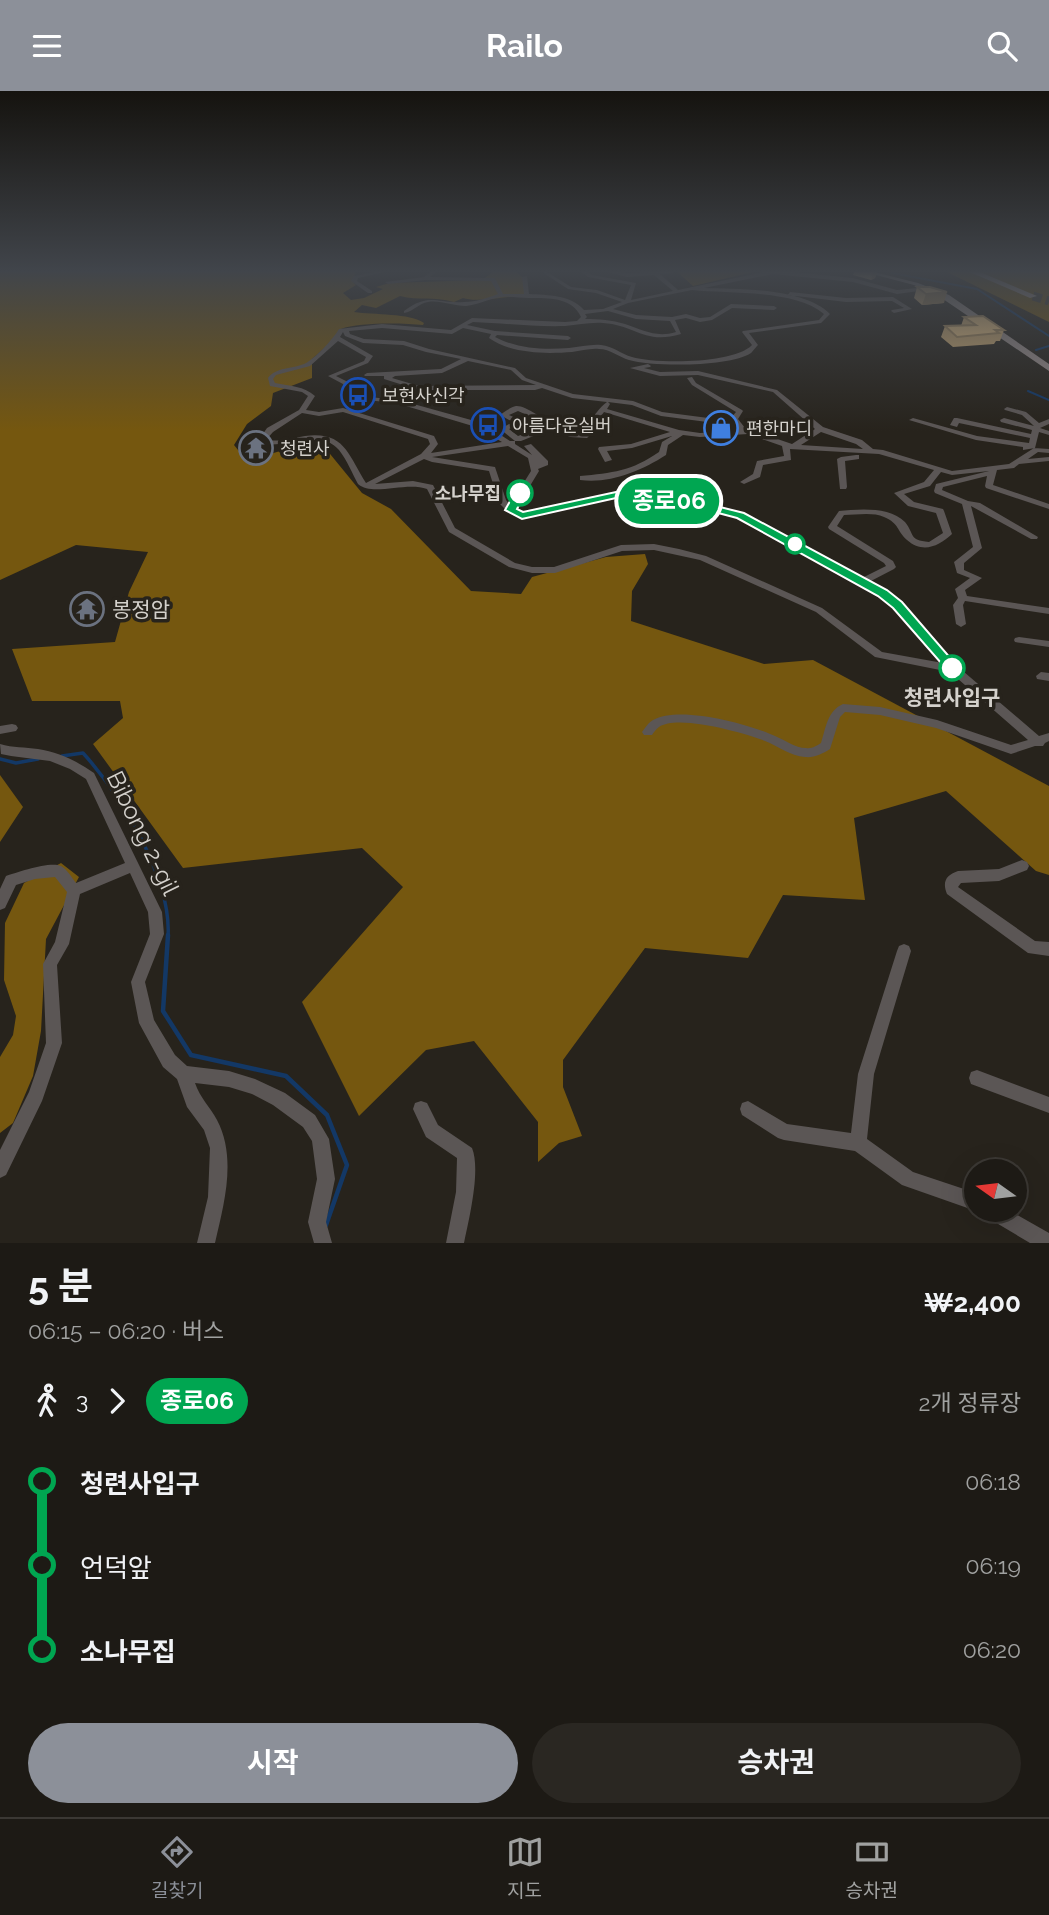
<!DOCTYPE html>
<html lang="ko">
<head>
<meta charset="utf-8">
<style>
	body { margin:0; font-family:Raleway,"Noto Sans KR",sans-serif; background:#2a2722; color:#f1f3f6; height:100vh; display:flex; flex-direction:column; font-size:26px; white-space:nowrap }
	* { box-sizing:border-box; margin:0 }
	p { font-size:23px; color:#a0a1a0 }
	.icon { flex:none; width:38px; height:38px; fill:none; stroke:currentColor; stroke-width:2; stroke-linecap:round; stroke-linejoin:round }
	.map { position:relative; height:1152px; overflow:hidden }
	.panel { display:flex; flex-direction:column; background:#1d1a15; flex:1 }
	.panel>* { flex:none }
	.badge { padding:0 14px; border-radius:23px; font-size:24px; line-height:46px }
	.needle { width:46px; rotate:284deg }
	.buttons { position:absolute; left:964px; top:1068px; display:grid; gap:14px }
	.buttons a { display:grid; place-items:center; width:63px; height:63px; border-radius:50%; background:#1d1a15; box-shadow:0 7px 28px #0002,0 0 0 2px #3b3834; font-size:35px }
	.map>.badge { position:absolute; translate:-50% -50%; box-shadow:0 0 0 4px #fff }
	.legs { display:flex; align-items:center; gap:10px; height:77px; padding:0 28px; font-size:23px }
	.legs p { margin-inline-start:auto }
	.summary { display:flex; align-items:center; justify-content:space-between; height:119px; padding:0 28px }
	h1 { font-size:38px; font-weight:700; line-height:52px }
	.cta { display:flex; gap:14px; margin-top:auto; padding:14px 28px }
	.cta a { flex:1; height:80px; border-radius:42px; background:#8c9099; color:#fff; font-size:28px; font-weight:700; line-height:80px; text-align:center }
	.cta a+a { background:#2a2722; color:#f1f3f6 }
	ul { padding:0 28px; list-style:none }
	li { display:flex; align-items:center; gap:24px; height:84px; font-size:26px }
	li i { display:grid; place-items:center; width:10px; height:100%; margin:0 9px; background:currentColor }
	li i::after { content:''; width:18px; height:18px; margin:-9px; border:5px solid; border-radius:50%; background:#1d1a15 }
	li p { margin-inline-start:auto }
	li:first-child i { background:linear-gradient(#0000 50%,currentColor 0) }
	li:last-child i { background:linear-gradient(currentColor 50%,#0000 0) }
	header { display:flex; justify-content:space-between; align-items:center; height:91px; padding:0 28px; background:#8c9099; color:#fff; font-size:32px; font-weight:700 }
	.tabs { display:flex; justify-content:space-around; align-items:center; height:98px; border-top:2px solid #3b3834; background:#1d1a15; font-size:19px; color:#a0a1a0 }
	.tabs a { display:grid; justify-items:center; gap:4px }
	.tabs .active { color:#8c9099 }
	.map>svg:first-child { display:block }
	.forest { fill:#75570f }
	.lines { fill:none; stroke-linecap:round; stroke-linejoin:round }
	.stream-far2 { stroke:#133866; stroke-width:2 }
	.stream-far1 { stroke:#133866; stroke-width:3.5 }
	.stream { stroke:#133866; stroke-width:4.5 }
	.highway-tunnel { stroke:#413d36; stroke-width:9; stroke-dasharray:9 4.5; stroke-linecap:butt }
	.minor { fill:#5b5655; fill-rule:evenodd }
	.major { fill:#928886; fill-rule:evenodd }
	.highway { fill:#a89c99; fill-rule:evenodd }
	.wall { fill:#c7a670 }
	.shaded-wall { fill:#a2875b }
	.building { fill:#e7c182; stroke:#a2875b; stroke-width:2 }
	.line-1 { fill:#00a651; stroke:#fff; stroke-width:2 }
	.stop-1-dot { fill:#fff; stroke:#00a651; stroke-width:3.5 }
	.labels { text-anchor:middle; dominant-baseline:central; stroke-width:7; stroke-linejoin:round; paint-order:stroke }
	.far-poi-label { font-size:18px; fill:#d4d1cc; stroke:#27231c; text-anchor:start }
	.far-stop-label { font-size:18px; font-weight:bold; fill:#d4d1cc; stroke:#27231c; text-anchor:end }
	.poi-label { font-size:21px; fill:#d4d1cc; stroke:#27231c; text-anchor:start }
	.stop-label { font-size:21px; font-weight:bold; fill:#d4d1cc; stroke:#27231c }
	.near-street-label { font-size:24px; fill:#d4d1cc; stroke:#27231c }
</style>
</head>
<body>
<header><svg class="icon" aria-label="menu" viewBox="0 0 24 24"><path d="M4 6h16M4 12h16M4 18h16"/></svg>Railo<svg class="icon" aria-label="search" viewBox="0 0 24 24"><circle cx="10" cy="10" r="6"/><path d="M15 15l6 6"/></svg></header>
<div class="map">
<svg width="1049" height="1152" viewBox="0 0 1049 1152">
	<rect width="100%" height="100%" fill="#27231c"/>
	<!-- forest -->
	<path class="forest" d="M0 179H356L353 191 356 194 343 202 351 209 364 207 383 198 376 196 389 192 482 189 493 181 516 180 522 186 527 204C509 205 477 212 463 207L454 211C433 205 419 210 400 205L376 217 362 214 354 221C374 224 410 222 424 232L423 234C404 232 358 231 341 238L337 246 312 268V287L273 302 271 315 247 333 234 354 247 370 303 353 326 358 362 402 391 418 471 500 521 503 532 486 606 466 645 463 648 473 632 500 631 530 764 573 813 569 1049 695V784L1036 780 946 700 854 727 865 809 783 804 748 867 645 857 563 969V996L582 1045 559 1052 538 1071V1031L474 950 426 959 359 1025 302 911 403 796 362 757 183 777 93 653 123 627 120 610H32L12 558 115 551 129 501 148 461 76 454 0 489Z
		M675 179H762L693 195Z
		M943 179H1049V231Z
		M0 684 23 716 0 751Z
		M61 772 79 786 46 848 41 940 33 985 13 1032 0 1042V966L13 944 16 925 4 889 5 832 24 792Z"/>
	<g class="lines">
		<!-- stream-far2 -->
		<path class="stream-far2" d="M892 179V182L977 198 1049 245
			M1036 259 1049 255
			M1028 300 1049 309"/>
		<!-- stream-far1 -->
		<path class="stream-far1" d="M62 665 83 662C121 704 172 788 168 846
			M0 668 16 672 38 668"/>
		<!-- stream -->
		<path class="stream" d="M168 844 163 920 191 964 286 985 327 1024 347 1074 326 1134"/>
		<!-- highway-tunnel -->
		<path class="highway-tunnel" d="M1033 205 1049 210"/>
		<!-- minor -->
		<path class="minor" d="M385 179H393L358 187 357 190 372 200V202H368L351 190 354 185Z
			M432 179H437L430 186 495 187 503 203H524L522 186 527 185 529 203C548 204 571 204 584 219L603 218 622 211 596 202 568 198 539 179H544L571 196 597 199 625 209 631 194 588 186 579 179H585L592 184 636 192 631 209 673 200 654 184 627 186 604 180V179L627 182 673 180V182L660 183 678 199 773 179 853 187 897 199 928 196 926 199 897 203 853 191 773 183 704 197C740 198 804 197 830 223L821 232 749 242 758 254C757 255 752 261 751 262 731 276 653 276 629 269 619 266 610 258 599 258 590 257 581 260 572 261 546 263 511 263 489 247L491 243 463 237 452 243 382 237 349 240 350 243 364 248 404 250 429 258 515 277 526 287 573 303 633 310 662 321 716 328 736 334 730 328 736 321 692 294 687 287 692 286 696 292 742 319 743 320 738 328 745 337 792 353 815 338 773 301 698 284 660 285 630 277 648 273 651 275 650 276 644 277 660 281 698 280 777 299 823 336 862 349 873 358 883 359 952 380 1009 373 1034 357 1049 358V362L1038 361 1028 368 1049 366V370L1019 373 1014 377 997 379 993 394 1049 413V418L986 397 985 395 987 385 943 396 942 399 968 410 980 412 1038 446 1037 448H1031L971 415 982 457 964 472V479L982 487 965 499 967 505 1049 517V523L965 510 963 514 966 533 961 536 956 533 953 514 958 507 955 498 970 487 957 482 954 471 973 456 962 413 935 402 934 400 936 393 989 380 952 384 941 381 930 395 904 403 914 411 943 418 944 420 952 443C939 455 923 463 907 449 896 439 900 433 884 426 873 421 856 424 844 424L837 435 893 470 896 476 894 478 869 491 885 500 922 533 957 575 1039 645 1049 642V650L1045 652 1043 655H1035L1011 663 936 637 880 624 845 621 840 626 830 658C822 663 814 667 805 666 790 665 778 655 765 650 744 642 678 623 659 636 656 638 654 641 652 644H644L642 641C645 637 649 631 653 629 680 614 748 633 775 645 785 649 795 657 806 657 812 658 816 655 821 652 826 637 827 620 843 613L880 616 937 629 1011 654 1028 649 950 581 875 566 816 521 700 469 654 459 622 460 555 482H532L509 476 449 441 427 398C406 390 373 406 358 393 352 382 347 369 339 359 321 337 284 359 259 352L258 350 267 337 299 319 308 305 302 301 270 295 268 287C276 276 292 278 304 273 315 268 333 248 339 238L382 233 451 239 472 227 565 231 577 230 581 226C572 206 548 207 529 207 521 207 511 205 502 206 490 207 478 214 466 215 453 215 440 209 428 211 419 212 413 221 404 222V220C430 201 436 213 464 211 476 211 487 207 498 203L491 190 426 189 388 193 385 191 424 186ZM692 199C729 203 795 198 824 223L819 229 743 240 742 241 752 254C734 273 656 273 632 266 621 263 613 255 601 254 591 253 580 256 569 257 545 259 518 258 495 246L497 244 568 249 571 247 568 245 495 240 467 234 473 231C503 232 535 236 565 235 578 234 590 231 603 232 636 234 644 254 681 243L675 229 686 227 700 231 712 229 732 217 774 219 777 217 774 215 731 213 710 226 700 227 686 223 672 226 636 224 613 218 628 212ZM608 220 636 228 670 230 676 241C656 247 643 239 625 233 612 229 599 228 585 228L587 226 585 223ZM343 241 345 245 363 252 403 254 426 261 461 268 441 278 367 282 364 284 365 285H384V288L419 299H535L542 297 572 307 607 311C599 316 594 327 587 331 579 336 563 332 553 334 545 329 525 314 516 315 511 316 504 321 500 324L513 331 500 338 515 350H521L551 338 570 346 587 347 592 342 585 337 594 334 604 321 670 341 631 353 599 356 598 358 605 371 612 369 607 360 632 357 672 345 662 351 659 361C632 380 612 382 580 385V389C610 393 641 380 666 364L668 354 683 344 700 346 748 343 782 355 784 365 757 370 753 383 740 391 744 393 760 386 763 374 791 369 790 358 879 363 934 379 924 391 894 402 908 415 936 422 943 442 929 451C908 449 915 443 905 431 890 415 858 418 839 420L828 436 829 438 884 472 886 475 862 487 743 423 704 413 616 402 529 421 516 418 539 380 538 378 548 374V370L531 353 524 355 532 364 515 353V350H510L482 332 399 309 349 304 347 302 351 297 348 291 336 285 368 272 373 265 340 246ZM338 250 366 266 364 270 328 285 343 293 345 297 341 302 345 307 396 312 476 336 502 351 431 362 438 353 434 345 343 317 319 321 306 319 315 305C304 295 290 295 275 292L273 288 276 284 310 275ZM468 270 511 279 522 289 536 294 419 295 392 287 395 285 442 282ZM608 311 632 314 661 325 715 332 737 340 700 342 679 339 607 318 610 313ZM518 320 527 324 518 328 509 324ZM343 321 428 348 430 353 421 363 366 392C348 364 345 340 305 345 292 347 280 351 266 349L273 341 302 322 319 325ZM533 327 546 335 518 345 509 338ZM559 337H571L583 342H571ZM821 341 856 353 863 358 801 354ZM508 355 528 367 531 380 510 414 506 409 495 376 432 366ZM424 368 432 371 489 380 499 412 508 421 529 427 616 406 703 417 737 427 879 504 914 537 943 572 882 561 822 517 706 465 679 458 654 453 621 454 554 476H532L515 472 455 437 433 394 413 390 375 393Z
			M790 201 846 207 893 206 912 218 894 222 891 220 892 219 904 217 892 210 846 211 788 204Z
			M1007 316 1026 321 1039 332 1049 328V333L1040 337 1049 340V344L1039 341 1035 357 1023 359V356L976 349 909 329 913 327 977 345 1029 352 1030 347 959 332 957 336 950 334 954 327H957L1031 343 1032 339 1001 331 1000 329 1004 327 1034 335 1022 324 1005 319 1004 318Z
			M856 364H859V368L845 370 847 396 846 398H840L837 368 841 366Z
			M1019 546 1049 550V556L1015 551 1014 549 1015 547Z
			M1041 581 1049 582V590L1037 588 1036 585Z
			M12 633 16 634 18 637 16 640 0 643V635Z
			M0 653C13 657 25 656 38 658 58 661 77 670 94 682L162 821 164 843 145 891 154 929 175 964 187 975 229 980 255 988 285 1002 315 1024 329 1048 335 1088 326 1131 332 1152H314L308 1131 317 1088 312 1050 303 1036 273 1014 252 1003 229 996 195 992C200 1007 210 1016 217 1029 237 1067 224 1113 215 1152H197L208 1106 210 1057 204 1039 187 1016 177 988 163 976 139 932 131 891 150 843 148 821 130 782 80 803 69 853 57 874 62 952 42 1010 6 1084 0 1087V1059L29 1001 46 952 43 873 55 851 67 801 55 786 35 788 16 794 5 817 0 819V798L6 785C18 781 50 770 61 775 67 778 72 787 76 792L125 772 86 688 70 678 50 670 11 665 1 663Z
			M1022 769 1027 771 1029 775 1027 779 999 790 961 792 958 796 1035 850 1049 851V865L1028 862 947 803C942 791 946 784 958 780L999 778Z
			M904 853 909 855 911 860 874 983 867 1048 913 1081 976 1102V1118H980L976 1120 902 1094 855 1060 784 1049 778 1047 742 1024 740 1018 742 1012 748 1010 787 1033 851 1042 858 983 897 860 899 855Z
			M977 979 1049 1006V1022L971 993 969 987 971 981Z
			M421 1010 427 1012 438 1034 472 1057C481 1079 469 1128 464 1152H446L456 1101 457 1067 426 1046 413 1018 415 1012Z
			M980 1118H1007L1049 1142V1152H1030L983 1124Z"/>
		<!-- major -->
		<path class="major" d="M857 179H866L918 192 949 204 1049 273V280L943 208 914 194Z"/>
		<!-- highway -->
		<path class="highway" d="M965 179H975L1037 205 1030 207Z"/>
	</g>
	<!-- wall -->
	<path class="wall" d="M855 179H889L885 181 878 179 875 187 871 189 853 184Z
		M917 196 944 212 922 214 914 207Z
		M964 226 1004 239 1000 250H996L994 253 953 256 941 246 945 235H961Z"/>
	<!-- shaded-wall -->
	<path class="shaded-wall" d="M874 179H878L875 187 871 189Z
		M947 201 944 212 922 214 926 203Z"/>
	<!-- building -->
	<path class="building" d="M917 196H930L947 201 926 203Z
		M983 225 1004 239H995L999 242 957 246 945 235 976 234 964 226Z"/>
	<!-- sky -->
	<linearGradient id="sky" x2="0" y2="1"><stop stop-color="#15130f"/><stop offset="0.53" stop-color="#41454b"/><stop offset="1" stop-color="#41454b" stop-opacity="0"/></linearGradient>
	<rect width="1049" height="340" fill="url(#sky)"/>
	<!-- line-1 -->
	<path class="line-1" d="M520 399 525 402 517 418 523 421 616 401 704 412 744 422 887 499 902 511 959 577 957 580H948L893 517 878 505 737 427 703 418 616 407 522 428 505 419 516 400Z"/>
	<!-- icons -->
	<defs>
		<g id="bus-ring" transform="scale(1.75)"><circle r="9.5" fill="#27231c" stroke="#1a4fb4" stroke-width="1.5"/><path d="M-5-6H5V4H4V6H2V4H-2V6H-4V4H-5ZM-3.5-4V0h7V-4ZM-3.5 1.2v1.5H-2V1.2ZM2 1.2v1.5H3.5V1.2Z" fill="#1a4fb4"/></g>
		<g id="shop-ring" transform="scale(1.75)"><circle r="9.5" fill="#27231c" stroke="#3f7fe0" stroke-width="1.5"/><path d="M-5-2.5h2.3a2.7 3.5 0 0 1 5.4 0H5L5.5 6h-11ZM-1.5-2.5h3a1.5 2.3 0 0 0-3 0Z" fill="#3f7fe0"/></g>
		<g id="temple-ring" transform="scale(1.75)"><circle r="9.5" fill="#27231c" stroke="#6b7280" stroke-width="1.5"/><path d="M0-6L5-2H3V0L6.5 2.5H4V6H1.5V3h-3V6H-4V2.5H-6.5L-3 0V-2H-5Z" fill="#6b7280"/></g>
	</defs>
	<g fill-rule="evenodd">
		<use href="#bus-ring" x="358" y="304"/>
		<use href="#bus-ring" x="488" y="334"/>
		<use href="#shop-ring" x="721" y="337"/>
		<use href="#temple-ring" x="256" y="357"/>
		<use href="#temple-ring" x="87" y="518"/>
	</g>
	<!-- markers -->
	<g class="stop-1-dot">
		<circle cx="520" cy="402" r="12"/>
		<circle cx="795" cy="453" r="9"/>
		<circle cx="952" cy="577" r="12"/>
	</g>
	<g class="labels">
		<!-- far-poi labels -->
		<g class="far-poi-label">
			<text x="382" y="304">보현사신각</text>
			<text x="512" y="334">아름다운실버</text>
			<text x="746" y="337">편한마디</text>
			<text x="280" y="357">청련사</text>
		</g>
		<!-- far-stop labels -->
		<g class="far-stop-label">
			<text x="501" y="402">소나무집</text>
		</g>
		<!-- poi labels -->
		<g class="poi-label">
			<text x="112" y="518">봉정암</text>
		</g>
		<!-- stop labels -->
		<g class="stop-label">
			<text x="952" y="606">청련사입구</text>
		</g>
		<!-- near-street labels -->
		<g class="near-street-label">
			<text transform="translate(143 742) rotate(64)">Bibong 2-gil</text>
		</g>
	</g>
</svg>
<div class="buttons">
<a><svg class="needle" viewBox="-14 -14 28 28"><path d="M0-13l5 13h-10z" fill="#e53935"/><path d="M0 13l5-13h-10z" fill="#a0a1a0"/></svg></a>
</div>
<b class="badge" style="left:669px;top:410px;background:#00a651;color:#fff">종로06</b>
</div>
<section class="panel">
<div class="summary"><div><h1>5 분</h1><p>06:15 – 06:20 · 버스</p></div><b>₩2,400</b></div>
<div class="legs"><svg class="icon" aria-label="walk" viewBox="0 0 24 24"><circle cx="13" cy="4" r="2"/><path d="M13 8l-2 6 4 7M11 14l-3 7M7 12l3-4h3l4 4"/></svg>3<svg class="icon" aria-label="forward" viewBox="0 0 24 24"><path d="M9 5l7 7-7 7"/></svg><b class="badge" style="background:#00a651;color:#fff">종로06</b><p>2개 정류장</p></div>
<ul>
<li><i style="color:#00a651"></i><b>청련사입구</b><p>06:18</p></li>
<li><i style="color:#00a651"></i><span>언덕앞</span><p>06:19</p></li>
<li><i style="color:#00a651"></i><b>소나무집</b><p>06:20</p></li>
</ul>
<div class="cta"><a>시작</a><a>승차권</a></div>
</section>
<nav class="tabs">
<a class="active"><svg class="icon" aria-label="directions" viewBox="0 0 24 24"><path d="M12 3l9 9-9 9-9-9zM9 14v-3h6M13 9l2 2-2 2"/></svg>길찾기</a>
<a><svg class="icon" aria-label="map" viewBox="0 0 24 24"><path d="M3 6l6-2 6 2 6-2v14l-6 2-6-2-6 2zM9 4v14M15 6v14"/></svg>지도</a>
<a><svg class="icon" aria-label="tickets" viewBox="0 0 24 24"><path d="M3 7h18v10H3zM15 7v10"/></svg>승차권</a>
</nav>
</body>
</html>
